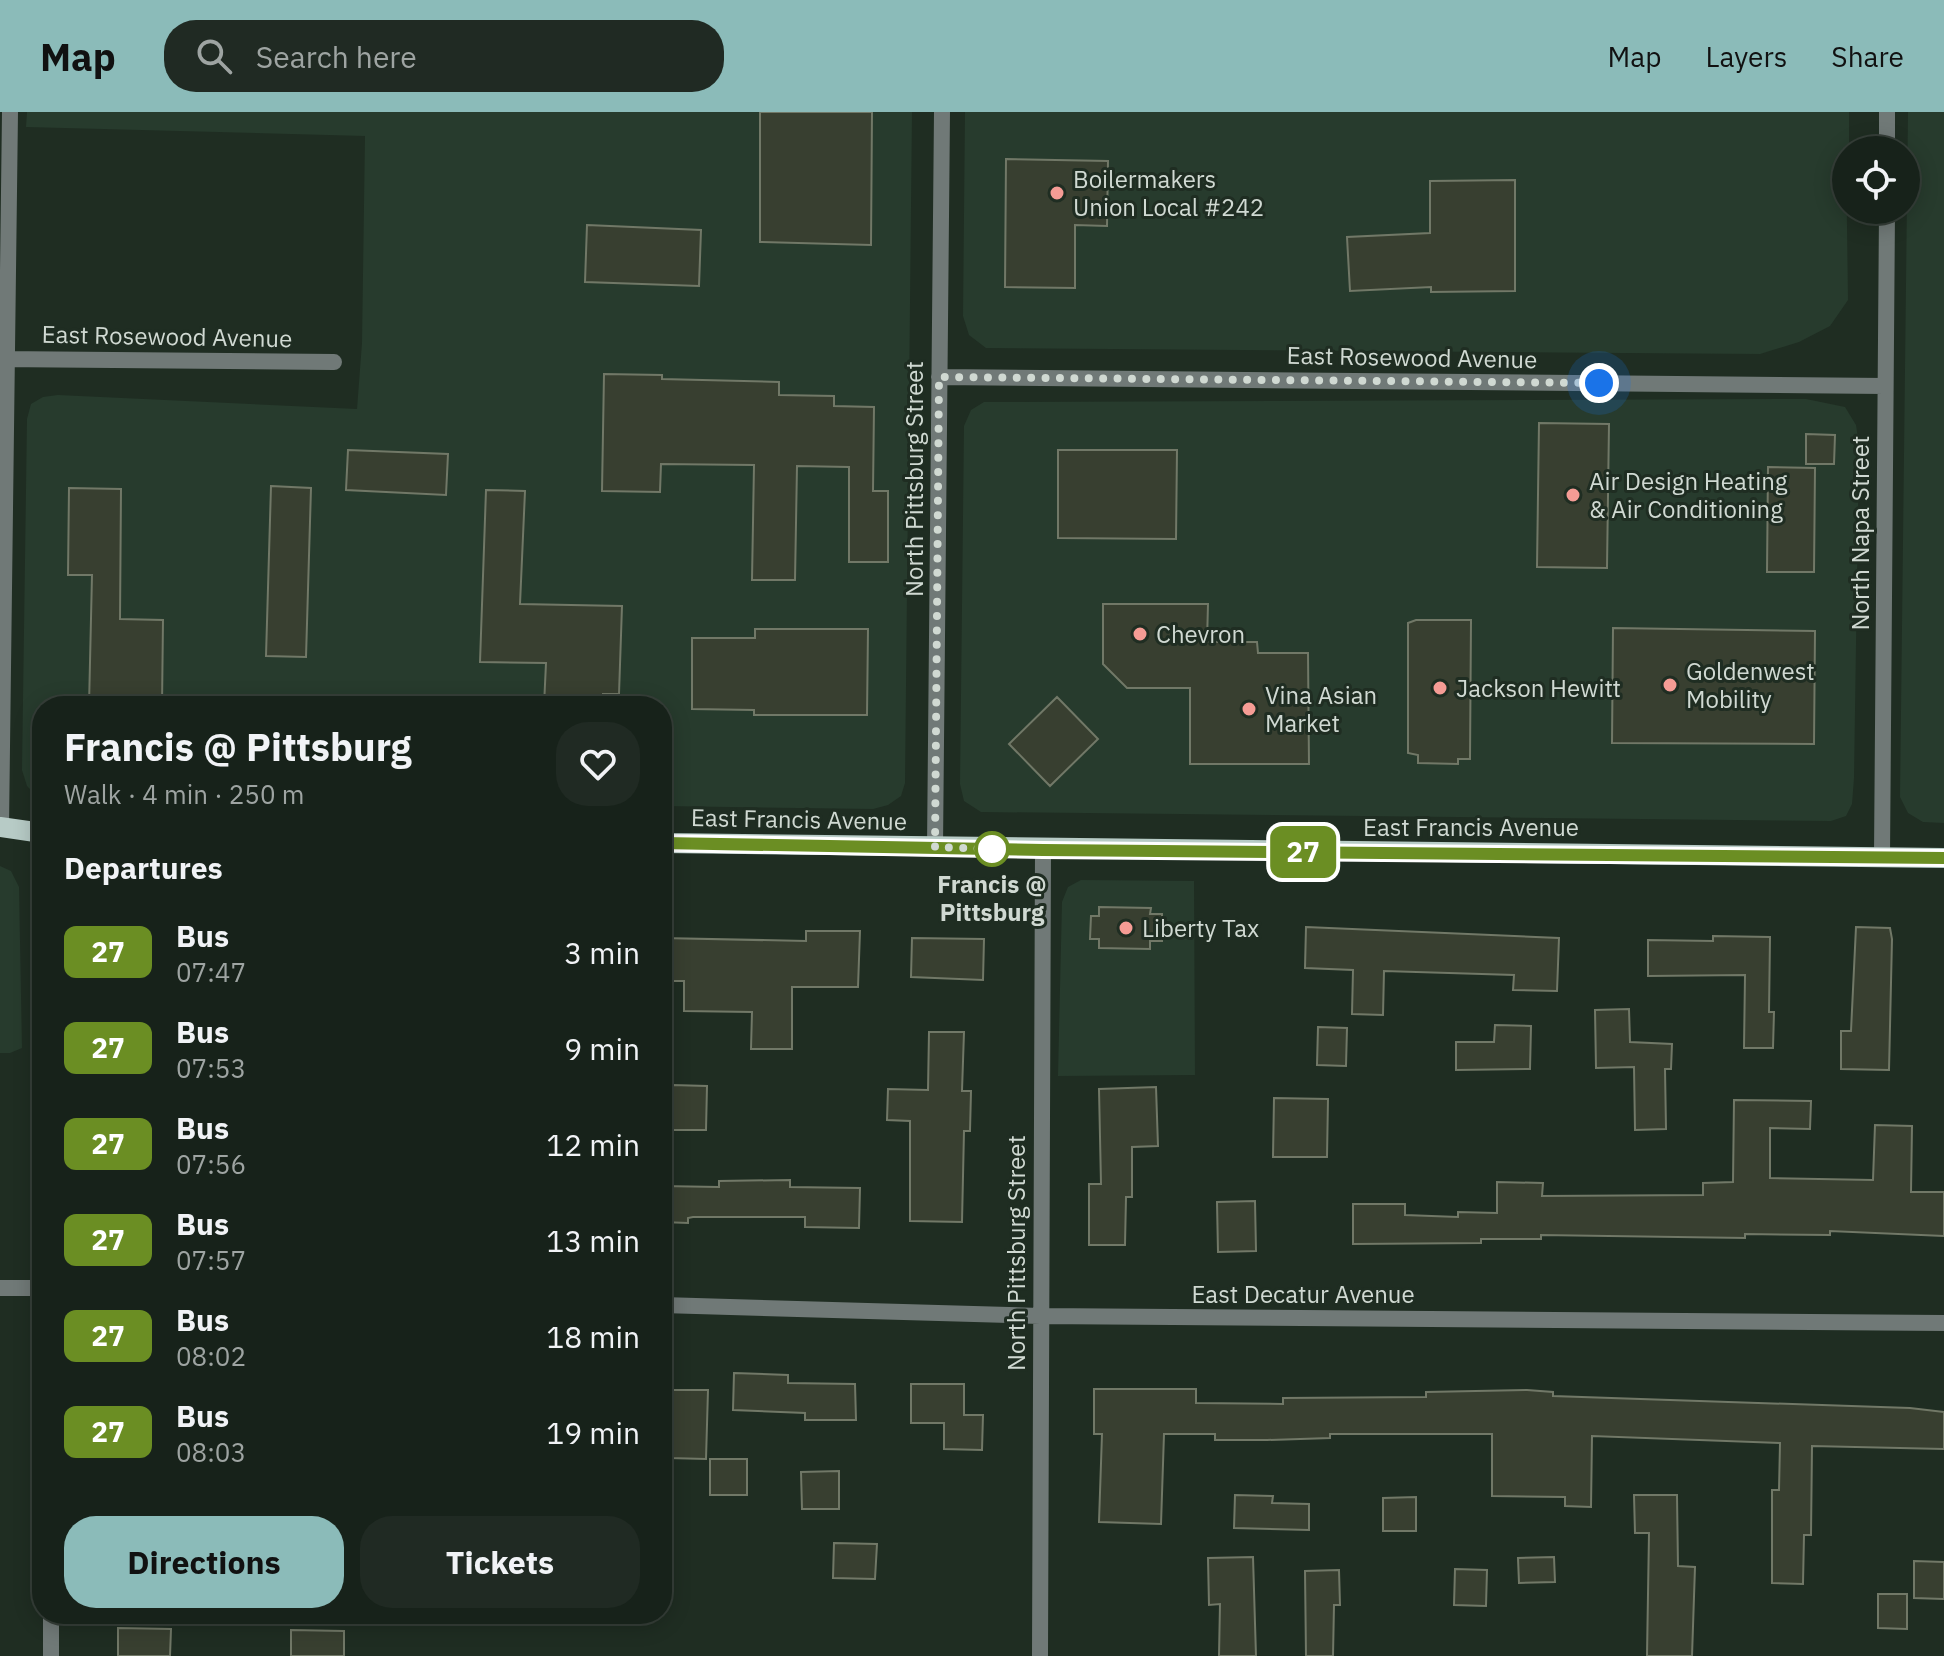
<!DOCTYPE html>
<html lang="en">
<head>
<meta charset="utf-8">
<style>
	body { margin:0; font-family:"IBM Plex Sans",sans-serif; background:#202a23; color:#f1f3f6; height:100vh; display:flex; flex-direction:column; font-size:30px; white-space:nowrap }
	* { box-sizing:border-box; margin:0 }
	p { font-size:26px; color:#9ea4a2 }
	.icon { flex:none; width:44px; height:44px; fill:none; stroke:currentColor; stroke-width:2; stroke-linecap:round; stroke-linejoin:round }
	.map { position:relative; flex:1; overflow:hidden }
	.details { position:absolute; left:32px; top:584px; width:640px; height:928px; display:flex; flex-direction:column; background:#17221a; border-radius:32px; box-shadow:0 4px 20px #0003,0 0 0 2px #363f39 }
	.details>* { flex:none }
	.badge { padding:0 16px; border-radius:12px; font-size:28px; line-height:52px }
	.buttons { position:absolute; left:1832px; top:24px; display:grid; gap:16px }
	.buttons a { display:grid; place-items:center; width:88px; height:88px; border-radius:50%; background:#17221a; box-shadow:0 4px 20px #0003,0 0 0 2px #363f39; font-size:40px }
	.you { position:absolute; width:40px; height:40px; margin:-20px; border:6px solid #fff; border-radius:50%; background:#1a73e8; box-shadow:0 0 0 12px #1a73e833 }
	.map>.badge { position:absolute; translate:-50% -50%; box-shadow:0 0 0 4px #fff }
	h2 { padding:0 32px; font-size:30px; line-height:72px }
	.round { display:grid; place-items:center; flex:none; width:84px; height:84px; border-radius:32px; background:#202a23 }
	.headline { display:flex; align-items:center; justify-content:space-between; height:136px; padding:0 32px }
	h1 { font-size:38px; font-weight:700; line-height:60px }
	.action { display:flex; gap:16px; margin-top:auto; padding:16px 32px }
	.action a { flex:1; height:92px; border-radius:32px; background:#8bbbb9; color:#111; font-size:32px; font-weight:700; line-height:92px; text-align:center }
	.action a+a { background:#202a23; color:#f1f3f6 }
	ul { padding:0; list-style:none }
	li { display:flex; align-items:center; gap:24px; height:96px; padding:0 32px }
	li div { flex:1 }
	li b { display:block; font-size:30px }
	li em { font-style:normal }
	li .badge { min-width:88px; font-weight:700; text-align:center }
	header { display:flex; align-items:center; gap:48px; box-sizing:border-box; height:112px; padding:0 40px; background:#8bbbb9; color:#111 }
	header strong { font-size:38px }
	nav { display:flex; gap:44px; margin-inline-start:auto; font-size:28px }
	.search { width:560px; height:72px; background:#202a23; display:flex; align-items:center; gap:20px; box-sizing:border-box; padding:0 28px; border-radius:32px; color:#9ea4a2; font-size:30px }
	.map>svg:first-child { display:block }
	.built { fill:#273b2d }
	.building { fill:#383f30; stroke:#717867; stroke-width:2 }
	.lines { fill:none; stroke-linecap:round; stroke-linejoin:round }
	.minor { stroke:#707977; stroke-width:16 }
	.primary { stroke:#b7cbc6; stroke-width:20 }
	.line-casing { stroke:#fff; stroke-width:18 }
	.line { stroke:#6b8e23; stroke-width:12 }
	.walk { stroke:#d0d9d2; stroke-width:8; stroke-dasharray:0 14.4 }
	.poi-dot { fill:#f59c95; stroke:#1f2d22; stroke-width:3 }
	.stop-dot { fill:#fff; stroke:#6b8e23; stroke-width:4 }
	.labels { text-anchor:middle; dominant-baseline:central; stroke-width:6; stroke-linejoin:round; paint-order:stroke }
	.poi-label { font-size:24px; fill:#d0d9d2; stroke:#1f2d22; text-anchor:start }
	.street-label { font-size:24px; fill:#d0d9d2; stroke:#1f2d22 }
	.stop-label { font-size:24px; font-weight:bold; fill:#d0d9d2; stroke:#1f2d22 }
</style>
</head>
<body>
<header>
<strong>Map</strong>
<div class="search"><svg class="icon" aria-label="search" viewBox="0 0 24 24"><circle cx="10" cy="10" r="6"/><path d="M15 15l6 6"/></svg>Search here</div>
<nav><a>Map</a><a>Layers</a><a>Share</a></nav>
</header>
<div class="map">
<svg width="1944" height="1544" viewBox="0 0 1944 1544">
	<rect width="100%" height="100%" fill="#1f2d22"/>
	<!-- built -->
	<path class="built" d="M27 0H912L905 671 901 684 888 693 873 697 662 694V594H42V686L36 683 27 674 22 658 27 307 31 292 43 285 58 283 357 297 362 231 365 24 26 15Z
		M965 0H1849V38H1846L1848 188 1830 214 1799 230 1760 242 986 236 969 223 963 204Z
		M1908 0H1944V711L1923 710 1908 701 1900 685Z
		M1806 287 1845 295 1856 313 1859 333 1854 666 1852 692 1846 704 1831 709 981 700 964 689 960 672 964 314 971 298 984 290Z
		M0 754 11 759 19 775 22 936 10 941H0Z
		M1081 768 1194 769 1195 963 1058 964 1062 790 1068 775Z"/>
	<!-- building -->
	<path class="building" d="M760 0H872L871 133 760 130Z
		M1006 47 1108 49 1107 114 1075 113V176L1005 175Z
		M1515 68V179L1431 180V175L1350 179 1347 125 1430 121V69Z
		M587 113 701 118 699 174 585 170Z
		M604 262 662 263V267L779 270V283L834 284V294L874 295 873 379H888V450H849V355L797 354 795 468H752L754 353 661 352 660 380 602 379Z
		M1539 311 1609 312 1607 456 1537 455Z
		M1806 322 1835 323 1834 352H1806Z
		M348 338 448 342 446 383 346 378Z
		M1058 338H1177L1176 427 1058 426Z
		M1768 355 1815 356 1814 460H1767Z
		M271 374 311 376 306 545 266 544Z
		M69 376 121 377 120 507 163 508 162 594H89L92 463H68Z
		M486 378 525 379 520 492 622 494 619 582H603V594H544L546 551 480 550Z
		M1103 492H1208L1207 530H1257L1258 541H1308L1309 652H1190V576H1127L1103 552Z
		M1416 508H1471L1470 647H1458V652L1418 651V643L1408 641V511Z
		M1613 516 1815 519 1814 632 1612 631Z
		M755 517H868L867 603H754V598L692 597V526H755Z
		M1057 585 1098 627 1050 674 1009 632Z
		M1099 795 1151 796 1150 802H1162V829H1150V837L1099 836V827H1090L1091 804H1099Z
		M1306 815 1559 826 1557 879 1513 878 1514 863 1384 859 1383 903 1352 902 1353 858 1305 856Z
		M1856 815 1890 816 1892 827 1889 958 1841 957V919H1851Z
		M806 819H860L858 875H792V937H751L752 900 684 899V869H662V826L806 829Z
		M1713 824 1770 825 1769 900H1774L1773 936H1744L1745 863 1648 864V828L1713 829Z
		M912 826 984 827 983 868 911 865Z
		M1629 897 1630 930 1672 932 1671 957H1665L1666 1017 1635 1018 1634 955 1596 956 1595 898Z
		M1495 913 1531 914 1530 957 1456 958V930H1494Z
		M1318 915 1347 916 1346 954 1317 953Z
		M929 920H964L962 979H971L970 1019H964L962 1110 910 1109V1009L887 1008 888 977 928 978Z
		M672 973 707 974 706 1018H672Z
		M1156 975 1158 1034 1132 1035V1085H1126L1125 1133H1089V1072H1101L1099 977Z
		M1274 986 1328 987 1327 1045H1273Z
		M1734 988 1811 989 1810 1017 1770 1016V1066L1873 1068 1875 1013 1912 1014 1911 1080H1944V1124L1830 1119V1123L1745 1122V1126L1541 1123V1127H1481V1131L1353 1132V1092H1405V1103L1458 1105V1100L1497 1101V1070L1543 1071 1542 1084 1703 1083V1071L1733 1070Z
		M790 1068V1075L860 1076 859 1116 805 1115V1105H693L688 1106V1111L662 1110V1074L719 1075V1069Z
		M1255 1089 1256 1139 1218 1140 1217 1090Z
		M734 1261 788 1263V1271L855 1272 856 1308H805V1301L733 1298Z
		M911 1272H964V1303H983L982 1338 944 1337V1311H911Z
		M1094 1277H1196V1291L1283 1292V1286L1426 1285V1280L1527 1278 1553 1280V1284L1910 1296 1944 1300V1337L1812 1334 1811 1423H1804L1803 1472 1772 1471V1378H1779L1780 1331 1592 1324 1591 1395 1565 1394V1385L1492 1384V1322H1330V1326L1267 1328H1215V1322H1164L1161 1412 1099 1410 1102 1322H1094Z
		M671 1278H708L706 1347 669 1346Z
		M710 1347H747V1383H710Z
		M839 1359V1397H802L801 1360Z
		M1235 1383 1273 1384 1272 1391 1309 1392V1418L1234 1416Z
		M1634 1383H1677L1678 1454 1695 1455 1692 1544H1647L1649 1421H1635Z
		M1416 1385V1419H1383V1386Z
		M834 1431 877 1432 875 1467 833 1466Z
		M1253 1445 1256 1544H1219L1220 1492 1209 1493 1208 1446Z
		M1554 1445 1555 1470 1519 1471 1518 1446Z
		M1914 1449 1944 1450V1487L1914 1486Z
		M1455 1457 1487 1458 1486 1494 1454 1493Z
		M1339 1458 1340 1493H1334L1333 1544H1306L1305 1459Z
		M1878 1482H1907V1517L1878 1516Z
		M118 1516 171 1517 170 1544H118Z
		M291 1518 344 1519V1544H291Z"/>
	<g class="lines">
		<!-- minor -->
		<path class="minor" d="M1887 38V0
			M0 247 334 250
			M939 265 1885 274
			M1 715 10 0
			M935 735 942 0
			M1882 744 1887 98
			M0 1176H42
			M662 1193 1040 1204 1944 1211
			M51 1502V1544
			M1040 1544 1043 738"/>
		<!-- primary -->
		<path class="primary" d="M0 715 42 721
			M662 731 1944 746"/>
	</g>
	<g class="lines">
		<!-- line casing -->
		<g class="line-casing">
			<path id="line" d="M662 731 1043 738 1944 746"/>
		</g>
		<!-- line -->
		<use href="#line" class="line"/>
		<!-- walk -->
		<path class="walk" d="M992 737 935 735 939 265 1599 271"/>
	</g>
	<!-- markers -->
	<g class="poi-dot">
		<circle cx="1057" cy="81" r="8"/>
		<circle cx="1573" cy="383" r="8"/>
		<circle cx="1140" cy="522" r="8"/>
		<circle cx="1670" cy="573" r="8"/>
		<circle cx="1440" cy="576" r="8"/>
		<circle cx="1249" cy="597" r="8"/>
		<circle cx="1126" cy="816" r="8"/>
	</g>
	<circle class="stop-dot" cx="992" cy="737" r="16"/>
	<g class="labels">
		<!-- poi labels -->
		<g class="poi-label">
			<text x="1073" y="67">Boilermakers<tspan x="1073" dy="28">Union Local #242</tspan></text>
			<text x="1589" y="369">Air Design Heating<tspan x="1589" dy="28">&amp; Air Conditioning</tspan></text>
			<text x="1156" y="522">Chevron</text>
			<text x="1686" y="559">Goldenwest<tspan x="1686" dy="28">Mobility</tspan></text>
			<text x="1456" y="576">Jackson Hewitt</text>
			<text x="1265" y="583">Vina Asian<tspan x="1265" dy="28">Market</tspan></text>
			<text x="1142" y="816">Liberty Tax</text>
		</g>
		<!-- street labels -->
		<g class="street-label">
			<text transform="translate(167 224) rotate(1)">East Rosewood Avenue</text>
			<text transform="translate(1412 245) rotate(1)">East Rosewood Avenue</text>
			<text transform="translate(914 367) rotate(-90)">North Pittsburg Street</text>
			<text transform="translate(1860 421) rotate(-90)">North Napa Street</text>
			<text transform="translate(799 707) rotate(1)">East Francis Avenue</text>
			<text x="1471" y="715">East Francis Avenue</text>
			<text transform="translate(1016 1141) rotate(-90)">North Pittsburg Street</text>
			<text x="1303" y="1182">East Decatur Avenue</text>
		</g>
		<!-- stop labels -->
		<g class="stop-label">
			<text x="992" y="772">Francis @<tspan x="992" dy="28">Pittsburg</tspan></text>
		</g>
	</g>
</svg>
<div class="buttons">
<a><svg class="icon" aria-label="locate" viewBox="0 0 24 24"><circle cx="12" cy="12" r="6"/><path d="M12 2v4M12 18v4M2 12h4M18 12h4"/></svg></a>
</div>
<div class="you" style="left:1599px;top:271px"></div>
<b class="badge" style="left:1303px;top:740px;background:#6b8e23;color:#fff">27</b>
<section class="details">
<div class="headline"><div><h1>Francis @ Pittsburg</h1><p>Walk · 4 min · 250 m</p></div><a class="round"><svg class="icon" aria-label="heart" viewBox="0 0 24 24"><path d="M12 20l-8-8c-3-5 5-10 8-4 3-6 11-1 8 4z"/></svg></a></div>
<h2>Departures</h2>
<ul>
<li><span class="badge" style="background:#6b8e23;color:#fff">27</span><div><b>Bus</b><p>07:47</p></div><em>3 min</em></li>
<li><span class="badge" style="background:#6b8e23;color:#fff">27</span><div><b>Bus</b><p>07:53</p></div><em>9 min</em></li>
<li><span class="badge" style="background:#6b8e23;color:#fff">27</span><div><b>Bus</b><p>07:56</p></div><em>12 min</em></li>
<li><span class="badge" style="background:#6b8e23;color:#fff">27</span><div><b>Bus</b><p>07:57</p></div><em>13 min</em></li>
<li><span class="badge" style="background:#6b8e23;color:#fff">27</span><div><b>Bus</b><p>08:02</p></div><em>18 min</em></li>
<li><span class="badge" style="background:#6b8e23;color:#fff">27</span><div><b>Bus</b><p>08:03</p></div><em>19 min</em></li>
</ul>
<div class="action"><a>Directions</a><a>Tickets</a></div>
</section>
</div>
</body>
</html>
